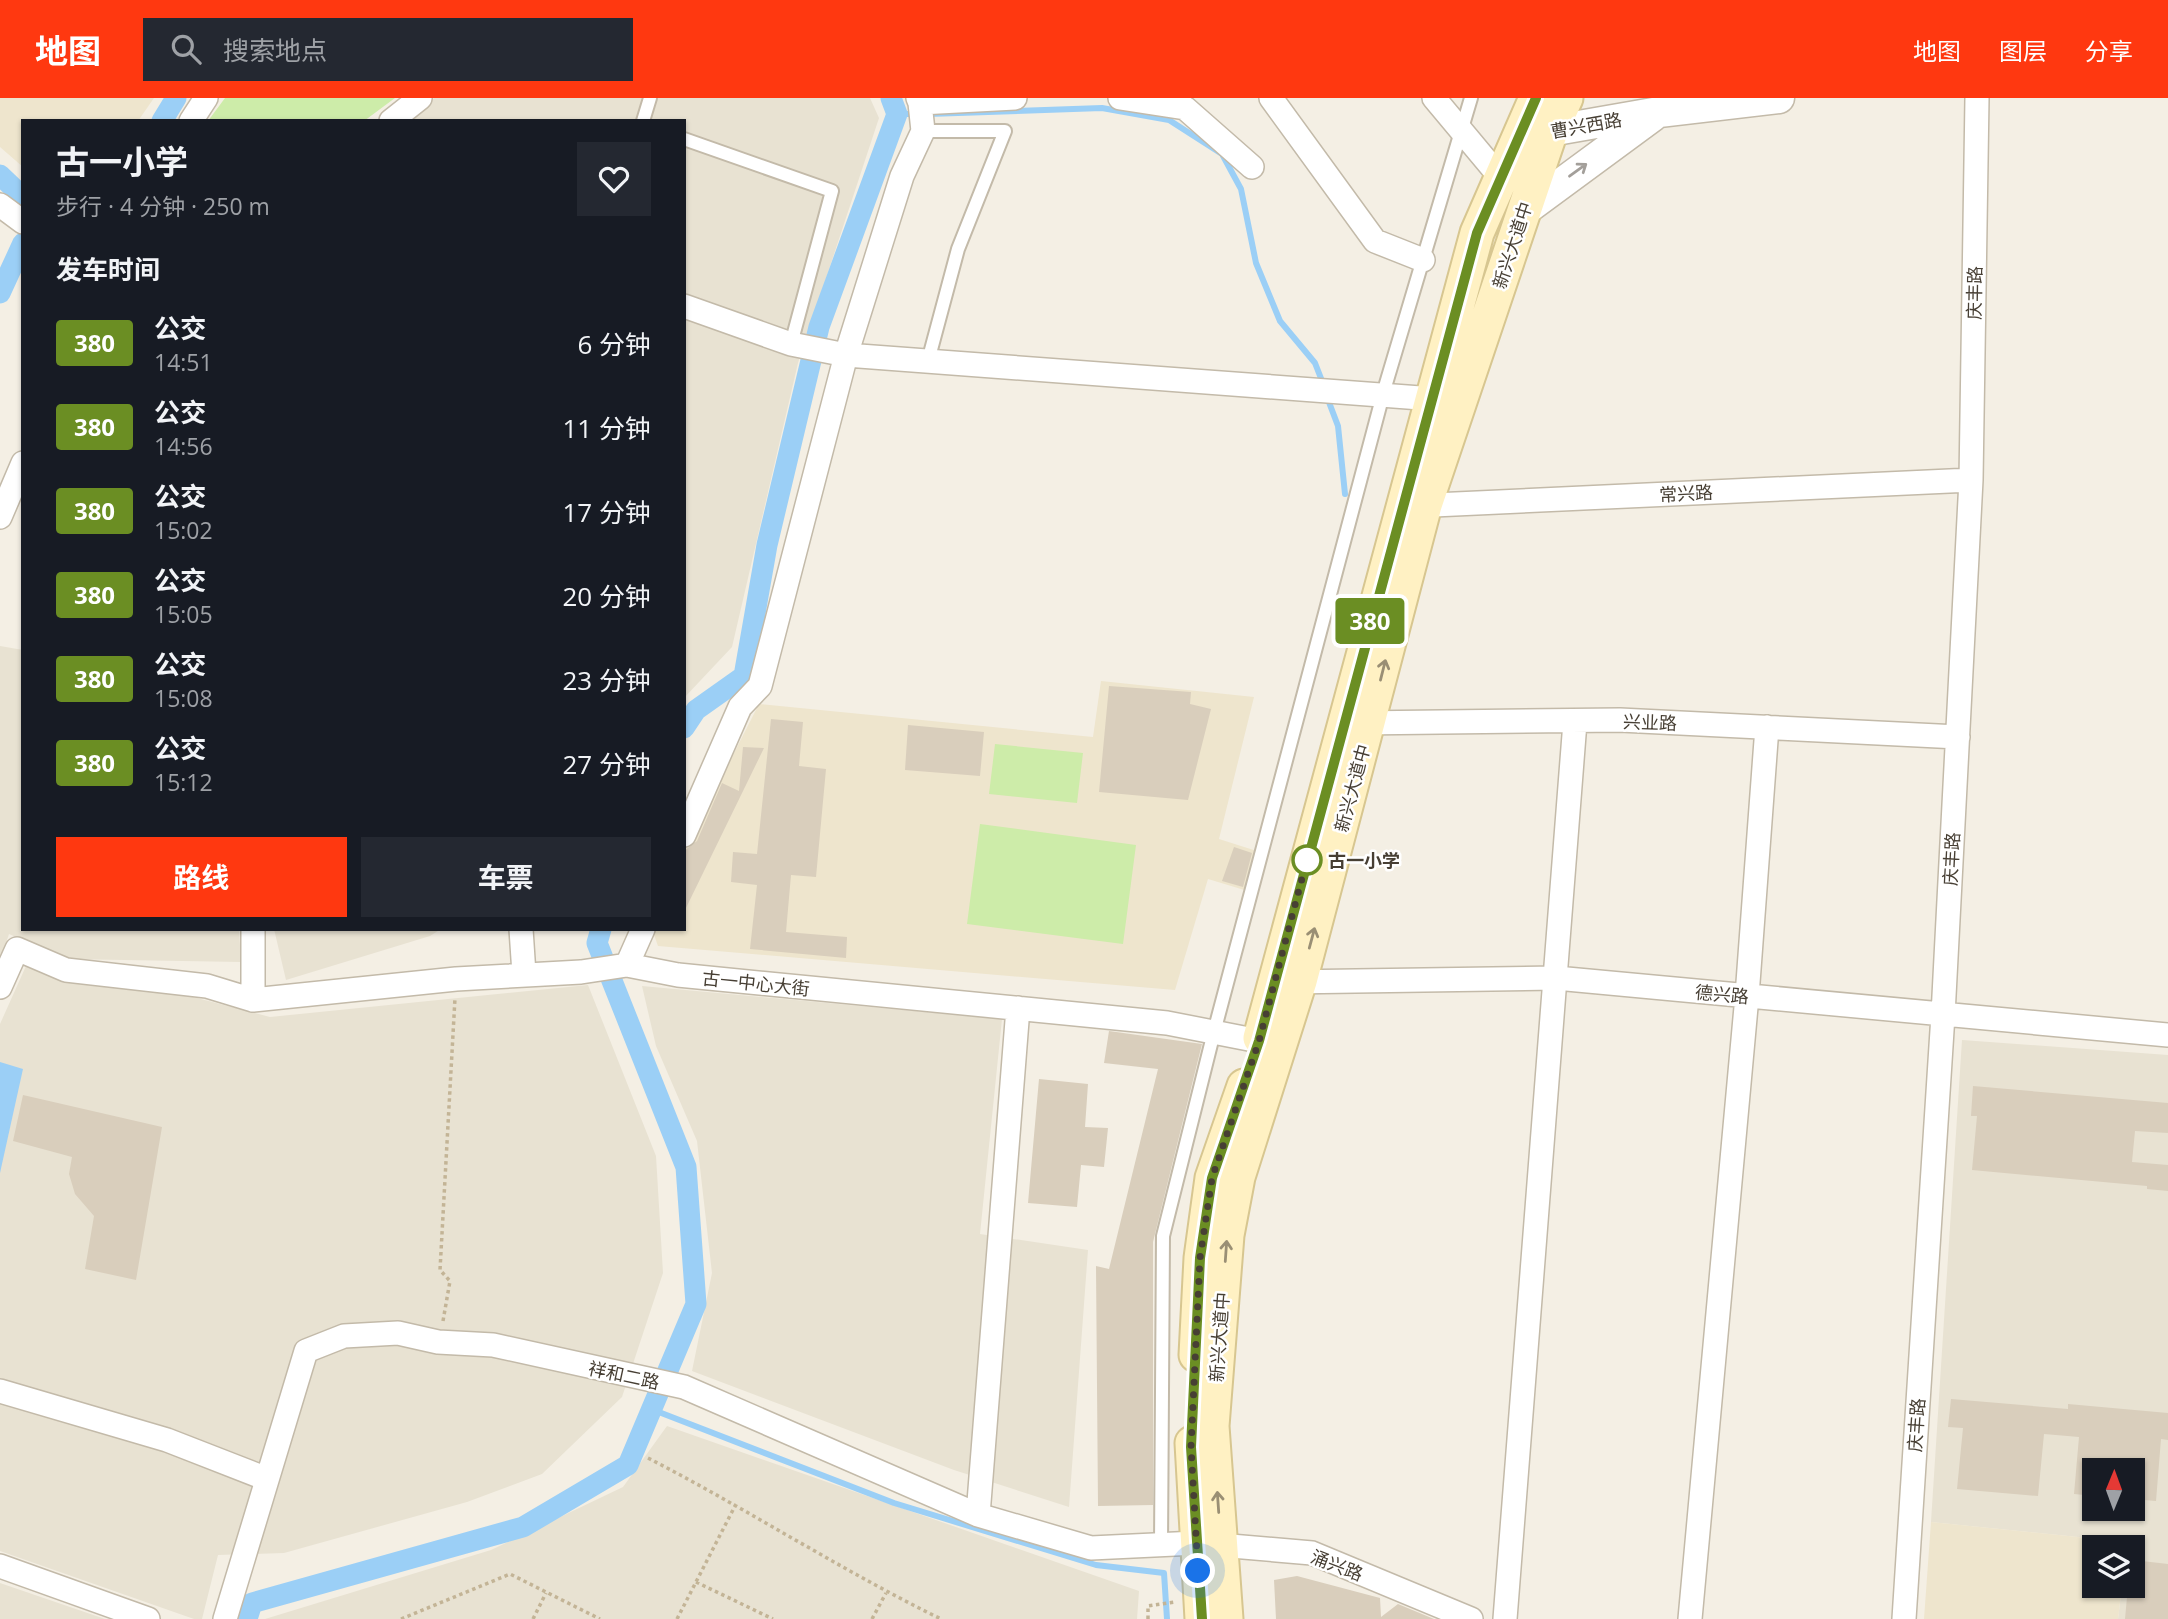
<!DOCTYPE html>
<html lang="zh">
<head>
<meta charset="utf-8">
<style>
	body { margin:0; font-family:"Open Sans","Noto Sans SC",sans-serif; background:#242831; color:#f1f3f6; height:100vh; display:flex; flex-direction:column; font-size:26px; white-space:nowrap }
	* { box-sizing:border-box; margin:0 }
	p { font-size:23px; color:#9ea1a6 }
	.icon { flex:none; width:38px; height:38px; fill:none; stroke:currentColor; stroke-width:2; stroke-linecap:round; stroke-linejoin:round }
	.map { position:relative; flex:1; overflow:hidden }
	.drawer { position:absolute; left:21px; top:21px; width:665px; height:812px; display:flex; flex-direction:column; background:#171b24; border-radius:0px; box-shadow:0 2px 5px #0004 }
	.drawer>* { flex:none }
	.badge { padding:0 14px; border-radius:5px; font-size:24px; line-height:46px }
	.needle { width:46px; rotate:1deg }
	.fabs { position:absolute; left:2082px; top:1360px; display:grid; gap:14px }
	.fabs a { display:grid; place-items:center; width:63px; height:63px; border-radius:0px; background:#171b24; box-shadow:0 2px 5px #0004; font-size:35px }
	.you { position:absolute; width:35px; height:35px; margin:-18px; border:5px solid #fff; border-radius:50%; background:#1a73e8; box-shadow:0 0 0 10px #1a73e833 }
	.map>.badge { position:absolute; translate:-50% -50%; box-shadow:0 0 0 4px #fff }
	h2 { padding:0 35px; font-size:26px; line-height:63px }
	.round { display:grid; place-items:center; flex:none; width:74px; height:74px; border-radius:0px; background:#242831 }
	.overview { display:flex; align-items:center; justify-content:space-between; height:119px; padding:0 35px }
	h1 { font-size:33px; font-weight:700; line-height:52px }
	.primary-button { display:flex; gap:14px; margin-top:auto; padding:14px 35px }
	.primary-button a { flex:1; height:80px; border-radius:0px; background:#ff3810; color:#fff; font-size:28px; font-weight:700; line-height:80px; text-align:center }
	.primary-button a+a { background:#242831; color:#f1f3f6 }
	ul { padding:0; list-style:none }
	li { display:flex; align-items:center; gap:21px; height:84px; padding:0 35px }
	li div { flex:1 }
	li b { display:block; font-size:26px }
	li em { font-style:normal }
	li .badge { min-width:77px; font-weight:700; text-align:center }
	header { display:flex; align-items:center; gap:42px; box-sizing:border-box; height:98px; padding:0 35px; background:#ff3810; color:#fff }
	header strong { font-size:33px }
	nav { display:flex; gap:38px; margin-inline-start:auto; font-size:24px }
	.search { width:490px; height:63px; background:#242831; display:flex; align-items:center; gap:18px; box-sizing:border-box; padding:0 24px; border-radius:0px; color:#9ea1a6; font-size:26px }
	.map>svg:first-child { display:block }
	.residential { fill:#e8e2d2; fill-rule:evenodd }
	.education { fill:#eee5cd }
	.green { fill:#cdeca9 }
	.water { fill:#9bcff6 }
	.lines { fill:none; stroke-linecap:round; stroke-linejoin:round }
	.stream { stroke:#9bcff6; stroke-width:6 }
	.canal { stroke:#9bcff6; stroke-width:21 }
	.building { fill:#d9cebc }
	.service-casing { stroke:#c3baa9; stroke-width:16 }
	.minor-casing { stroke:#c3baa9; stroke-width:26 }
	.tertiary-casing { stroke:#c3baa9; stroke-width:33 }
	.secondary-casing { stroke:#d7c690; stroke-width:37 }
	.path { stroke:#c3b496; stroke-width:3.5; stroke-dasharray:3.5 3.5; stroke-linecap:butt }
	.service { stroke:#fff; stroke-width:12 }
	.minor { stroke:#fff; stroke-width:23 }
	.tertiary { stroke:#fff; stroke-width:30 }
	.secondary { stroke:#fff1c3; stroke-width:33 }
	.oneway { stroke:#a39f9a }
	.oneway2 { stroke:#9a8f74 }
	.line-casing { stroke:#fff; stroke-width:16 }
	.line { stroke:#6b8e23; stroke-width:10 }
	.walk { stroke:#473f34; stroke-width:7; stroke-dasharray:0 12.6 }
	.stop-dot { fill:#fff; stroke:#6b8e23; stroke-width:3.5 }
	.labels { text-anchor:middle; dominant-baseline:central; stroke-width:5; stroke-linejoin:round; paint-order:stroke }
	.street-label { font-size:18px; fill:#473f34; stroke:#fff }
	.stop-label { font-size:18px; font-weight:bold; fill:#473f34; stroke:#fff; text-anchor:start }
</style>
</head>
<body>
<header>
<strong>地图</strong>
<div class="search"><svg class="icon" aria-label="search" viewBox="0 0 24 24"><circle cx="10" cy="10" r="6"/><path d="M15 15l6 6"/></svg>搜索地点</div>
<nav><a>地图</a><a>图层</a><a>分享</a></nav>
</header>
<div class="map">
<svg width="2168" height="1521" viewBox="0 0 2168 1521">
	<rect width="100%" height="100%" fill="#f4efe4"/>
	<!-- residential -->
	<path class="residential" d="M434 0H870L879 20 798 265 732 549 684 600V23H405Z
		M0 548 23 552V831H239L241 864 66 861 9 836 0 863Z
		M274 831H441L430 838 286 882Z
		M26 868 65 882 193 899 270 919 588 887 656 1058 663 1175 622 1299 542 1376 467 1404 284 1455 218 1457 202 1521H194L0 1453V926Z
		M642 888 1002 921 980 1136 1088 1152 1069 1409 954 1372 692 1273 712 1175 697 1043 656 948Z
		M1962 942 2168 957V1521H2118L2122 1488H2133V1449H2125L2126 1444 1931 1424ZM2095 1372H2133V1410H2095Z
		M667 1328 1139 1493 1137 1521H265L491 1452 623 1389Z
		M0 1485 105 1521H0Z"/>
	<!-- education -->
	<path class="education" d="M0 0H154L138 23H23V69L0 49Z
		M1101 583 1254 599 1219 741 1263 755 1251 794 1208 781 1175 892 658 848 652 831H684V753L759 606 1093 639Z
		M1931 1424 2126 1444 2125 1449H2095V1488H2122L2118 1521H1924Z"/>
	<!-- green -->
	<path class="green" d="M225 0H395L364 23H208Z
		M995 646 1083 655 1077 705 989 696Z
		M980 726 1136 747 1123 846 967 826Z"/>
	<!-- water -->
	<path class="water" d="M0 964 23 971 0 1075Z"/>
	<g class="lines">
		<!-- stream -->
		<path class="stream" d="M897 16H917
			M928 16 1102 10 1169 22 1222 56 1241 91 1256 165 1280 223 1315 265 1324 288
			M1327 299 1338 328 1345 396
			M651 1311 894 1405 1096 1467 1164 1475 1167 1521"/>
		<!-- canal -->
		<path class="canal" d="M162 23 176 0
			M0 77 23 99
			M0 195 23 145
			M684 630 696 612 744 578 767 447 819 229 897 16 891 0
			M247 1521 252 1505 523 1429 628 1367 696 1206 686 1069 597 845 601 831"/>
	</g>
	<!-- building -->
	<path class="building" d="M1109 588 1191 594 1190 606 1211 611 1188 702 1099 694Z
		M771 621 803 624 799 668 826 671 816 779 791 777 786 834 847 839 846 860 750 851 757 787 731 784 733 754 757 756Z
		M908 627 984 634 980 678 905 672Z
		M743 649 764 650 684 814V753L697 743 722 685 739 693Z
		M1234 749 1252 755 1243 789 1222 783Z
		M1109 933 1202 946 1153 1144V1407L1098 1408 1096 1168 1109 1171 1158 971 1104 965Z
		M1039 981 1088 986 1085 1029 1108 1030 1104 1069 1081 1067 1077 1109 1028 1105Z
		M1973 988 2168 1005V1035L2135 1033 2132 1064 2168 1067V1093L2147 1091V1088L1972 1072 1977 1018H1971Z
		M23 997 162 1029 136 1182 85 1171 94 1118 75 1096 69 1076 72 1059 13 1043Z
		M1951 1301 2068 1311V1306L2168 1315V1342L2161 1341 2156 1403 2133 1401V1372H2095V1398L2074 1396 2079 1339 2044 1336 2038 1398 1957 1391 1963 1330 1948 1329Z
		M2133 1462 2168 1466V1521H2125L2128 1488H2133Z
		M1297 1478 1380 1500 1381 1519 1398 1506 1434 1521H1276L1274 1482Z"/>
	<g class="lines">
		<!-- service casing -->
		<g class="service-casing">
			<path id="service" d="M643 23 650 0
				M923 33H1005L958 151 928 263
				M684 41 832 93 791 246
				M1161 1447 1163 1138 1214 934 1385 289 1471 0"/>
		</g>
		<!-- minor casing -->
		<g class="minor-casing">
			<path id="minor" d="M918 0 920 5 1015 0
				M1120 0 1185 10 1252 69
				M1271 0 1375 143 1423 162
				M1434 0 1500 79
				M191 23 206 0
				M391 23 420 0
				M0 107 23 124
				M684 208 791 246 846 257 1434 301
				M1412 408 1971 382
				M0 419 23 365
				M1357 625 1620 622 1958 639
				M684 737 740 609 760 588 846 257 902 78 923 33 920 5
				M253 831V902
				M521 831 524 876
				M627 867 643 831
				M1288 884 1556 880 2168 937
				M0 889 17 851 66 872 207 888 253 902 456 881 581 874 627 867 678 877 1167 925 1259 943
				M0 1293 167 1342 267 1381
				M978 1417 1018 910
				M0 1468 148 1521
				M225 1521 306 1253 344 1238 398 1235 438 1244 493 1247 684 1289 978 1417 1091 1450 1196 1445 1312 1455 1471 1521
				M1505 1521 1575 624
				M1690 1521 1747 898 1767 629
				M1904 1521 1943 917 1971 382 1977 0"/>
		</g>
		<!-- tertiary casing -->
		<g class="tertiary-casing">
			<path id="tertiary" d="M1533 36 1659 14 1779 0
				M1524 113 1653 18"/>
		</g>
		<!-- secondary casing -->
		<g class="secondary-casing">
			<path id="secondary" d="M1260 940 1477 135 1536 0
				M1196 1257 1201 1160 1212 1080 1244 988
				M1192 1345 1202 1521
				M1226 1521 1212 1328 1227 1137 1238 1079 1300 883 1425 407 1551 33 1566 0"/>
		</g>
		<!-- path -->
		<path class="path" d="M443 1223 450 1183 440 1172 455 900
			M648 1360C747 1411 841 1472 941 1521
			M696 1484 773 1521
			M401 1521 510 1476 600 1521
			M533 1521 546 1495
			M677 1521 736 1406
			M872 1521 886 1495
			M1148 1521V1508L1175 1504"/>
		<!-- service -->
		<use href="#service" class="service"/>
		<!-- minor -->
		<use href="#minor" class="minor"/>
		<!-- tertiary -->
		<use href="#tertiary" class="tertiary"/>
		<!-- secondary -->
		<use href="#secondary" class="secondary"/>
	</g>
	<!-- one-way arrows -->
	<defs><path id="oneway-shaft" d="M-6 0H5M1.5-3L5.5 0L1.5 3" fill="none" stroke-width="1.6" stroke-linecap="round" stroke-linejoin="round" transform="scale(1.75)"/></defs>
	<use class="oneway" href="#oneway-shaft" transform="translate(1578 72) rotate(-36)"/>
	<g class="oneway2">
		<use href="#oneway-shaft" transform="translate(1383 572) rotate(-76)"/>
		<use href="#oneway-shaft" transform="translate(1312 840) rotate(-75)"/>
		<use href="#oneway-shaft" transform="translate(1226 1153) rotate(-86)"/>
		<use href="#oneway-shaft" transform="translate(1218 1404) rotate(-94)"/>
	</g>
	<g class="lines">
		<!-- line casing -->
		<g class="line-casing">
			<path id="line" d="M1202 1521 1191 1349 1200 1160 1212 1080 1259 943 1477 135 1536 0"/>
		</g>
		<!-- line -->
		<use href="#line" class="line"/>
		<!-- walk -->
		<path class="walk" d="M1198 1473 1191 1349 1200 1160 1212 1080 1259 943 1309 754 1307 762"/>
	</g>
	<!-- markers -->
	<circle class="stop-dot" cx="1307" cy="762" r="14"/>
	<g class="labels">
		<!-- street labels -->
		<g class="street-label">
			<text transform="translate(1586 27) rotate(-10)">曹兴西路</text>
			<text transform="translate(1512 147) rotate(-72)">新兴大道中</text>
			<text transform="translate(1974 195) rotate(-89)">庆丰路</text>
			<text transform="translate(1686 395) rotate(-3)">常兴路</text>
			<text transform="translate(1650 624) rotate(2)">兴业路</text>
			<text transform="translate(1352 690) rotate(-75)">新兴大道中</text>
			<text transform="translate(1951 761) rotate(-87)">庆丰路</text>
			<text transform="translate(756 885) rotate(6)">古一中心大街</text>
			<text transform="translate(1722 896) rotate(5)">德兴路</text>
			<text transform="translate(1219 1239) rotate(-86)">新兴大道中</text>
			<text transform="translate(624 1277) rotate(12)">祥和二路</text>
			<text transform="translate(1916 1327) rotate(-86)">庆丰路</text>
			<text transform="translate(1337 1467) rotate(21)">涌兴路</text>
		</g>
		<!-- stop labels -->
		<g class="stop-label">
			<text x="1328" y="762">古一小学</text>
		</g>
	</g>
</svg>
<div class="fabs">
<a><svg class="needle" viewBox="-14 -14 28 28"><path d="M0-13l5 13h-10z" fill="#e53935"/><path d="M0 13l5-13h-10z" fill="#9ea1a6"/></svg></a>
<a><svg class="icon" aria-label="layers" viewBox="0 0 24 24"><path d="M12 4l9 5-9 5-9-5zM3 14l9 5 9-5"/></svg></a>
</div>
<div class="you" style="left:1198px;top:1473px"></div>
<b class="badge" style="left:1370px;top:523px;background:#6b8e23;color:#fff">380</b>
<section class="drawer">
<div class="overview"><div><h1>古一小学</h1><p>步行 · 4 分钟 · 250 m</p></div><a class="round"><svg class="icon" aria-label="heart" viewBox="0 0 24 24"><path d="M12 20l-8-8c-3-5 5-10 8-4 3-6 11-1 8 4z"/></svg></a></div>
<h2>发车时间</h2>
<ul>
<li><span class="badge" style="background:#6b8e23;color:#fff">380</span><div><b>公交</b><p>14:51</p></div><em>6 分钟</em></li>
<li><span class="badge" style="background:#6b8e23;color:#fff">380</span><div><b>公交</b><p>14:56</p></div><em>11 分钟</em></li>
<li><span class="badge" style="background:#6b8e23;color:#fff">380</span><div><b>公交</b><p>15:02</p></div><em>17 分钟</em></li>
<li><span class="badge" style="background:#6b8e23;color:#fff">380</span><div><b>公交</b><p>15:05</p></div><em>20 分钟</em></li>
<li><span class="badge" style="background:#6b8e23;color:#fff">380</span><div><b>公交</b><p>15:08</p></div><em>23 分钟</em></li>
<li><span class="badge" style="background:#6b8e23;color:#fff">380</span><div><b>公交</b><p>15:12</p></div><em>27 分钟</em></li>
</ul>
<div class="primary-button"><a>路线</a><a>车票</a></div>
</section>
</div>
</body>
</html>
